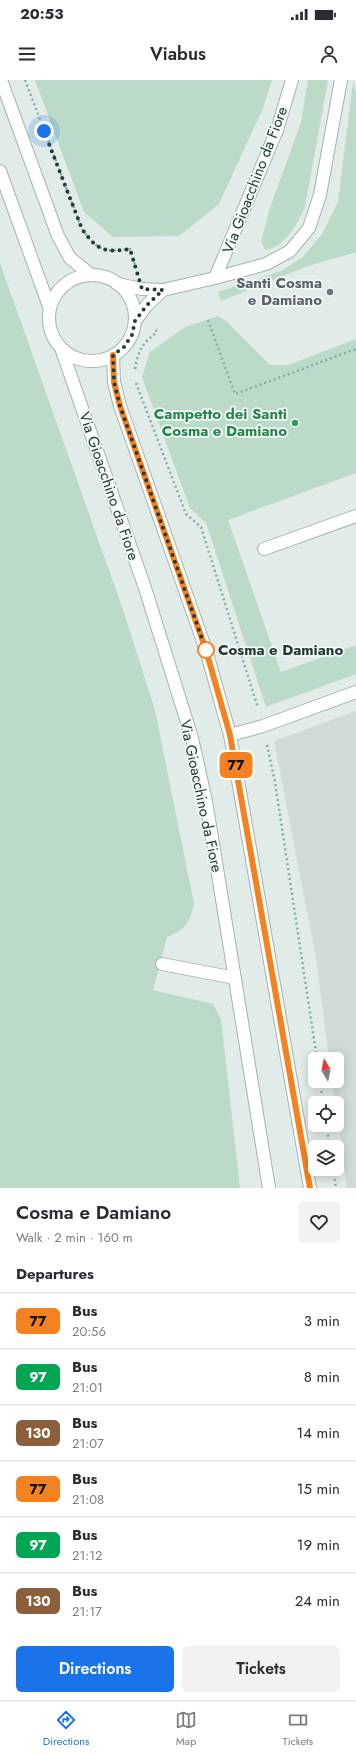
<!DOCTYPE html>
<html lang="en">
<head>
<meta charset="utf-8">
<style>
	body { margin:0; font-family:Jost,sans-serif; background:#f2f2f3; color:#2b2b33; height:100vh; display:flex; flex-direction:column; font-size:15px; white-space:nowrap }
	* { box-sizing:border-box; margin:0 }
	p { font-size:13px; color:#7c7c81 }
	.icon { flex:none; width:22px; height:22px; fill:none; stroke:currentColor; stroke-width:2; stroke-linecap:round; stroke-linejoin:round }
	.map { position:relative; height:1108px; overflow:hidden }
	.details { display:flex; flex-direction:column; background:#fff; flex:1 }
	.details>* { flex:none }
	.badge { padding:0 8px; border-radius:6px; font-size:14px; line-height:26px }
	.needle { width:26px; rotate:350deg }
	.tools { position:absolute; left:308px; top:972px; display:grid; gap:8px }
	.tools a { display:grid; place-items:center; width:36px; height:36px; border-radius:6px; background:#fff; box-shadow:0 2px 10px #0003; font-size:20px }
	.you { position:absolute; width:20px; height:20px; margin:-10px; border:3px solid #fff; border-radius:50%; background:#1a73e8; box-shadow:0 0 0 6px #1a73e833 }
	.map>.badge { position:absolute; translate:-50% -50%; box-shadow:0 0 0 2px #fff }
	h2 { padding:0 16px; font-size:15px; line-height:36px }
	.round { display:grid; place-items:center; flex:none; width:42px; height:42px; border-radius:6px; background:#f2f2f3 }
	.overview { display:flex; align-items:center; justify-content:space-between; height:68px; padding:0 16px }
	h1 { font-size:19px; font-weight:600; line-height:30px }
	.button { display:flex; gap:8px; margin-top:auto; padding:8px 16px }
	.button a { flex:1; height:46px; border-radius:6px; background:#1a73e8; color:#fff; font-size:16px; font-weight:600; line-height:46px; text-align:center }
	.button a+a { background:#f2f2f3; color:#2b2b33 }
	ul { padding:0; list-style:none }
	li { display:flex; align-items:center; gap:12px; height:56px; padding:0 16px; border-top:1px solid #e1e1e2 }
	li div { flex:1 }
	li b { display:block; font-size:15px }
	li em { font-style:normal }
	li .badge { min-width:44px; font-weight:700; text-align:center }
	.status { display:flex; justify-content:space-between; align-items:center; height:28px; padding:0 20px; background:#fff; direction:ltr }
	.status svg { height:11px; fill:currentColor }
	header { display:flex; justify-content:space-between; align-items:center; height:52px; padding:0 16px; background:#fff; font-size:18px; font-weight:600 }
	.dock { display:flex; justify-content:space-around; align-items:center; height:56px; border-top:1px solid #e1e1e2; background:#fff; font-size:11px; color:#7c7c81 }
	.dock a { display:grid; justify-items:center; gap:2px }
	.dock .on { color:#1a73e8 }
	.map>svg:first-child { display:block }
	.built { fill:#d0dbd7 }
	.green { fill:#bbdbc8 }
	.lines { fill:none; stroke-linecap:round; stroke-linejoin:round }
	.minor-casing { stroke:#a4b3b0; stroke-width:14 }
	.path { stroke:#83ada6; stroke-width:2.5; stroke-dasharray:2 3; stroke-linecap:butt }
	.minor { stroke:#fff; stroke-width:12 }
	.line-casing { stroke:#fff; stroke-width:9 }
	.line { stroke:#f58220; stroke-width:6 }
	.walk { stroke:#223b38; stroke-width:4; stroke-dasharray:0 7.2 }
	.worship-dot { fill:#6b7280; stroke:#f2f8f6; stroke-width:1.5 }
	.leisure-dot { fill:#2e9e5b; stroke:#f2f8f6; stroke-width:1.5 }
	.stop-dot { fill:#fff; stroke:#f58220; stroke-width:2 }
	.labels { text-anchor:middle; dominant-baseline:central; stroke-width:3.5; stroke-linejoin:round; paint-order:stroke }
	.street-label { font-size:15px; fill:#223b38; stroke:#f2f8f6 }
	.worship-label { font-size:15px; font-weight:bold; fill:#5b616d; stroke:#f2f8f6; text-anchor:end }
	.leisure-label { font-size:15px; font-weight:bold; fill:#27864d; stroke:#f2f8f6; text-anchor:end }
	.stop-label { font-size:15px; font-weight:bold; fill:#223b38; stroke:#f2f8f6; text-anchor:start }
</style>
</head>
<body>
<div class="status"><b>20:53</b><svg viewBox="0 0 49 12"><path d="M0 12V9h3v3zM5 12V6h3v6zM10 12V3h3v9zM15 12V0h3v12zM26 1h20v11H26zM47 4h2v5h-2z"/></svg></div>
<header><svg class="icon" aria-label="menu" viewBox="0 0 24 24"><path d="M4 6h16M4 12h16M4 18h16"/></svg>Viabus<svg class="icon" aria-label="person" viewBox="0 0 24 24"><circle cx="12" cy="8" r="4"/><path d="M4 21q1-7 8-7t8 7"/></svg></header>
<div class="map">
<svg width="356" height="1108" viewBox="0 0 356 1108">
	<rect width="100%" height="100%" fill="#e1ebe8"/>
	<!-- built -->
	<path class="built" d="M356 631V1108H347L337 1034V1023H335L332 1001H337V979H329L316 878 274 661Z"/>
	<!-- green -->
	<path class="green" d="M35 0H272L263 28 219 124 179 156 113 157 84 132Z
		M308 0H328L305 127C297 144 286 167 265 170L261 161 270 128 301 42Z
		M353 2 356 12V172L305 187 221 221 218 212 281 191 303 177 322 154 338 122Z
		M0 183 122 527 155 630 194 824C190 843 185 850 167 857L153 910 213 924 221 939 240 1108H0Z
		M218 236 226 241 270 285H288L356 259V393L228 440 281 592 356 565V594L266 627 206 443 190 428 142 297 150 272 185 247Z"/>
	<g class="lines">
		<!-- minor casing -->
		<g class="minor-casing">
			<path id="minor" d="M1 0 58 156 70 178 91 195
				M0 91 50 229
				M49 238a43 43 0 1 1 86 0a43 43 0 1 1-86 0Z
				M215 198 277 50 292 0
				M117 204 142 209 163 210 215 198 266 184 290 171 309 148 320 115 341 0
				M135 241 147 225 163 210
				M61 268 145 508 192 658 206 721 269 1108
				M113 275 114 302 120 326 206 570 230 655 310 1108
				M264 469 356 436
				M230 655 263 646 356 612
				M162 884 235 898"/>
		</g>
		<!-- path -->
		<path class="path" d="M25 0 82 149C97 170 104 173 130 169L136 188
			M208 240 235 314 356 269
			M135 289C138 270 142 264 157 252L155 248
			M136 303 186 434 201 447 258 628
			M267 665 275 702 317 979
			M320 1001 323 1023
			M326 1045 330 1067
			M333 1089 336 1108"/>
		<!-- minor -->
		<use href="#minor" class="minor"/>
	</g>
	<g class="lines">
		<!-- line casing -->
		<g class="line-casing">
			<path id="line" d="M113 275 114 302 120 326 206 570 230 655 310 1108"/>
		</g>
		<!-- line -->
		<use href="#line" class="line"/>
		<!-- walk -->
		<path class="walk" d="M44 51 82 149C97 170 104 173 130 169L142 209 163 210 147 225 135 241 132 255 124 267 113 275 114 302 120 326 206 570"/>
	</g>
	<!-- markers -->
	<circle class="worship-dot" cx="330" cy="212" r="4"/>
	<circle class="leisure-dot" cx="295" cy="343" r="4"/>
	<circle class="stop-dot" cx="206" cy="570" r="8"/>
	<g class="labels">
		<!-- street labels -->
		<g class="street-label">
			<text transform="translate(255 100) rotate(-69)">Via Gioacchino da Fiore</text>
			<text transform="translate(109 406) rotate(71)">Via Gioacchino da Fiore</text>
			<text transform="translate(201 716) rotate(78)">Via Gioacchino da Fiore</text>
		</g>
		<!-- worship labels -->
		<g class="worship-label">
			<text x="322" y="203">Santi Cosma<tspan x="322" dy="17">e Damiano</tspan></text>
		</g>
		<!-- leisure labels -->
		<g class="leisure-label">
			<text x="287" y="334">Campetto dei Santi<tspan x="287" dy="17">Cosma e Damiano</tspan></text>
		</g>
		<!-- stop labels -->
		<g class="stop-label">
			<text x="218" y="570">Cosma e Damiano</text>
		</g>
	</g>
</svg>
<div class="tools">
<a><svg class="needle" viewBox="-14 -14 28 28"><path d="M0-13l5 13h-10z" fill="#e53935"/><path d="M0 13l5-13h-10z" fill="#7c7c81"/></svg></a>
<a><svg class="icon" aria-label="locate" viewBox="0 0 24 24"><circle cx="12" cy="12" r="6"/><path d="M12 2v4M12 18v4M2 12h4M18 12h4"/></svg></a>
<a><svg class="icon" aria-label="layers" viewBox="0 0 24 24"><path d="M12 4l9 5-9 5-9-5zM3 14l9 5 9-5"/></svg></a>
</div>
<div class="you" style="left:44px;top:51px"></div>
<b class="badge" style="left:236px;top:685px;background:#f58220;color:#111">77</b>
</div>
<section class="details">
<div class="overview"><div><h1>Cosma e Damiano</h1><p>Walk · 2 min · 160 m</p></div><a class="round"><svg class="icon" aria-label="heart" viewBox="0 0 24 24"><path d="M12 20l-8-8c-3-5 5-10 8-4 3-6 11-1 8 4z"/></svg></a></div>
<h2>Departures</h2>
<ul>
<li><span class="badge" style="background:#f58220;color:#111">77</span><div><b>Bus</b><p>20:56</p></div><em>3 min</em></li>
<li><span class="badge" style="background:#00a651;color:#fff">97</span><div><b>Bus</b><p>21:01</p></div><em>8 min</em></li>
<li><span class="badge" style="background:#8b5e3c;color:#fff">130</span><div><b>Bus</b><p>21:07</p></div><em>14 min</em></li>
<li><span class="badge" style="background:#f58220;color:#111">77</span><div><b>Bus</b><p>21:08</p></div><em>15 min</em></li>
<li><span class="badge" style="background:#00a651;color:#fff">97</span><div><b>Bus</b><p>21:12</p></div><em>19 min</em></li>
<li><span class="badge" style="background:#8b5e3c;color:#fff">130</span><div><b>Bus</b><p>21:17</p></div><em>24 min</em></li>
</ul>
<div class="button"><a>Directions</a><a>Tickets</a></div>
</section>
<nav class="dock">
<a class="on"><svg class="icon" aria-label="directions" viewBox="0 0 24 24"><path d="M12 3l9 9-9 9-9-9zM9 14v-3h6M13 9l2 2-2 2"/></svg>Directions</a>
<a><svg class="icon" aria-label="map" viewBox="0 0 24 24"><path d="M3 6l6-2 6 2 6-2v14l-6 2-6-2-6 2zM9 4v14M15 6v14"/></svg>Map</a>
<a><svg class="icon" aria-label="tickets" viewBox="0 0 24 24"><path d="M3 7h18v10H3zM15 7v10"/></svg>Tickets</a>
</nav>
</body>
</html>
